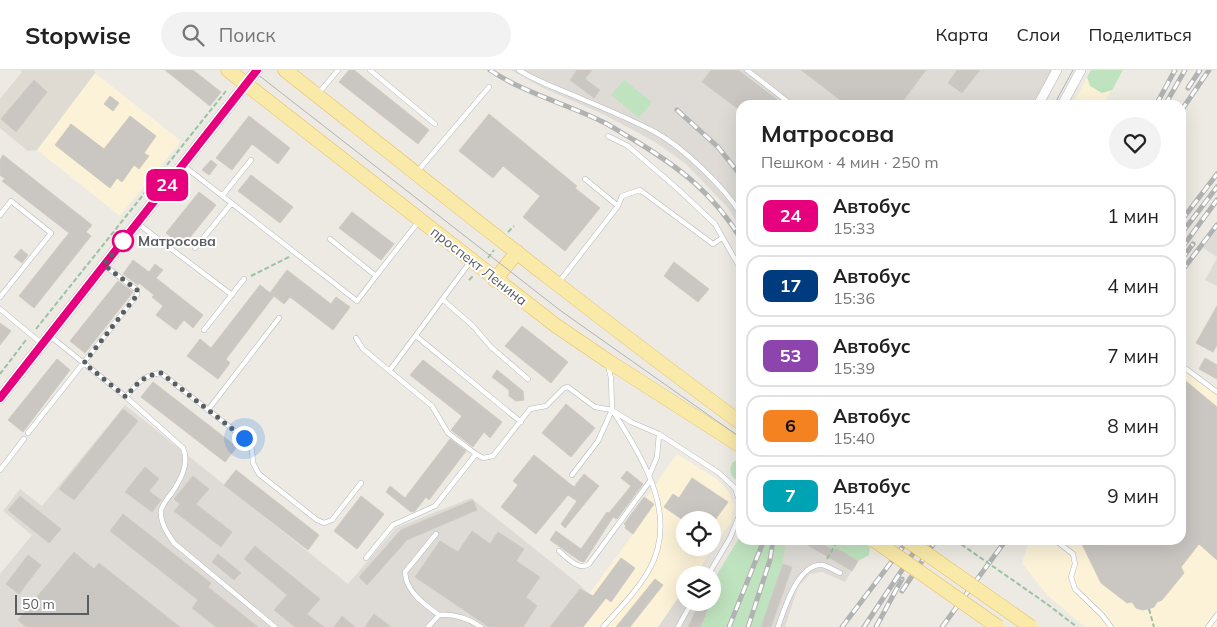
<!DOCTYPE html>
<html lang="ru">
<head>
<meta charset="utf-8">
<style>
	body { margin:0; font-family:Mulish,sans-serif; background:#f2f2f2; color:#222; height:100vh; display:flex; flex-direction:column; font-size:19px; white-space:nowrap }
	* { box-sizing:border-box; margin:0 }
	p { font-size:16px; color:#767676 }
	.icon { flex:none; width:28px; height:28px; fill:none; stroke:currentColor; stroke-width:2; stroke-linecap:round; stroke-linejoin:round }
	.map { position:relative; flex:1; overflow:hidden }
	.sheet { position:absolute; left:736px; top:30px; width:450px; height:445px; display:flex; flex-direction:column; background:#fff; border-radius:15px; box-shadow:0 5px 20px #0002 }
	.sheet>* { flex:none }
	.badge { padding:0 10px; border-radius:8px; font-size:18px; line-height:32px }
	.controls { position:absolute; left:676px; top:441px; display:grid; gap:10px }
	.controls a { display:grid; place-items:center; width:45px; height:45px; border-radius:50%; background:#fff; box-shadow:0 5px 20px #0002; font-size:25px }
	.scale { position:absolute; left:15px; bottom:12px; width:74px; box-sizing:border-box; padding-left:5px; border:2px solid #5a5e62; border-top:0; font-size:14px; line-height:18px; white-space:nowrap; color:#5a5e62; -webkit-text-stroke:4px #fff; paint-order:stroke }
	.you { position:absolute; width:25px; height:25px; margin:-12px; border:4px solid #fff; border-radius:50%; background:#1a73e8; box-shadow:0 0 0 8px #1a73e833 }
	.map>.badge { position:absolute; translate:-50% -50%; box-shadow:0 0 0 2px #fff }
	.round { display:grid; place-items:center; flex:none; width:52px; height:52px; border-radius:26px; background:#f2f2f2 }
	.headline { display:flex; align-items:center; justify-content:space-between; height:85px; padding:0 25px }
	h1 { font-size:24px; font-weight:700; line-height:38px }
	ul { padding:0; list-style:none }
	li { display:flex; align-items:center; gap:15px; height:62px; margin:0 10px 8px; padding:0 15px; border:2px solid #e0e0e0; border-radius:15px }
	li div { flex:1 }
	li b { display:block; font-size:19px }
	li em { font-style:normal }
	li .badge { min-width:55px; font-weight:700; text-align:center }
	header { display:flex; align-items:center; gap:30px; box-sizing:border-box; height:70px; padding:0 25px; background:#fff; border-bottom:1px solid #e0e0e0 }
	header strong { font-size:24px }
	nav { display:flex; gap:28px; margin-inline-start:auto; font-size:18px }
	.search { width:350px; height:45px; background:#f2f2f2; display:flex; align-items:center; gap:12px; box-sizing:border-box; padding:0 18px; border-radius:28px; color:#767676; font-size:19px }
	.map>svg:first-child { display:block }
	.commercial { fill:#fbf2d8; fill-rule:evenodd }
	.industrial { fill:#dedbd6 }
	.education { fill:#dfdbd3 }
	.green { fill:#c0e3bf }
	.building { fill:#cac6c1; stroke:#d0cbc1 }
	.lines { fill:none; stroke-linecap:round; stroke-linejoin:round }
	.service-casing { stroke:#b4b8bc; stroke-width:5.5 }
	.minor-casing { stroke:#b4b8bc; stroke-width:10 }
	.tertiary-casing { stroke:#b4b8bc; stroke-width:12 }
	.primary-casing { stroke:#e8be5f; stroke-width:15 }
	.path { stroke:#99c3a4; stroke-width:2; stroke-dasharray:5 2.5; stroke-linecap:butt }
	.service { stroke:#fff; stroke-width:4.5 }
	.minor { stroke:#fff; stroke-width:9 }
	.tertiary { stroke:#fff; stroke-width:11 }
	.primary { stroke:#faeaa9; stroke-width:14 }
	.tram { stroke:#b1b2b2; stroke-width:1 }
	.rail-casing { stroke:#b1b2b2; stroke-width:5 }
	.rail { stroke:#fff; stroke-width:3; stroke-dasharray:9; stroke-linecap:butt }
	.primary-bridge-casing { stroke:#e8be5f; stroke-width:15; stroke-linecap:butt }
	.path-bridge { stroke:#99c3a4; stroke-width:2; stroke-dasharray:5 2.5; stroke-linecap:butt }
	.primary-bridge { stroke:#faeaa9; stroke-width:14 }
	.line-casing { stroke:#fff; stroke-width:11 }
	.line { stroke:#e6007e; stroke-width:8 }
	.walk { stroke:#5a5e62; stroke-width:5; stroke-dasharray:0 9 }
	.stop-dot { fill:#fff; stroke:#e6007e; stroke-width:2.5 }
	.labels { text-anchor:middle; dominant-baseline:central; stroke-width:4; stroke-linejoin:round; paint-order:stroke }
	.stop-label { font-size:14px; font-weight:bold; fill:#5a5e62; stroke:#fff; text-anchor:start }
	.street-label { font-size:14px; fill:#5a5e62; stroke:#fff }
</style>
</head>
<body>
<header>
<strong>Stopwise</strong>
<div class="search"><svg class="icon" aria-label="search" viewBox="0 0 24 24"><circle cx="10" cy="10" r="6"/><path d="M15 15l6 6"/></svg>Поиск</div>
<nav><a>Карта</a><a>Слои</a><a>Поделиться</a></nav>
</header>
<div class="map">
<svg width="1217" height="557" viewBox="0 0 1217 557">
	<rect width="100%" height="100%" fill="#eceae2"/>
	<!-- commercial -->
	<path class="commercial" d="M1091 0H1123L1103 35H1072Z
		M95 3 181 71 120 146 37 80Z
		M1181 292 1217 318V557H1085L1047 525 1022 493 1029 470H1181Z
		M677 384 717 409 729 422 734 435 731 452 695 505H685V519L658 557H583L600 535 589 524 633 464 625 458ZM685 450H712V478H685Z"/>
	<!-- industrial -->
	<path class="industrial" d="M511 0H1054L1034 35H741V159L729 139 686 94 655 72 605 45 541 17Z
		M1217 160V187L1203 178Z
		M1217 188V216L1205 210Z
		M125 335 348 514 396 458 471 428 580 515 600 535 583 557H0V504L32 465 3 441 20 419 42 436Z
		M786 470H816L829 478H836L858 491 845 512 822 502 810 504 798 517 785 557H761L783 494Z
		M683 521 685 522V532L704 533 710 535 700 557H658Z"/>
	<!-- education -->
	<path class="education" d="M20 0H94L95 3 37 80 28 81 0 58V29L22 2Z"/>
	<!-- green -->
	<path class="green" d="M1091 0H1123L1112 20 1102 23 1090 16 1087 7Z
		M624 10 652 32 639 48 611 25Z
		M741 389V416C734 407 726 404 733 392Z
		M741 465V470H786L783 494 761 557H700L710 536 704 533 712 532 713 511Z
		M816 470H861L870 477 869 485 858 491 836 478H829Z"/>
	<!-- building -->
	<path class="building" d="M165 0H193L221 22 210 36Z
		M349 0H354L429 60 418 74 339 12Z
		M577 0H592L585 9 600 20 594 28 570 10Z
		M711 0H738L784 35H741V41L702 12Z
		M801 0H926L900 35H847Z
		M957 0H980L962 23 948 13Z
		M34 10 47 22 16 62 1 49Z
		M110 26 119 33 113 41 104 34Z
		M489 44 577 116 575 118 600 138 565 181 523 147 540 126 503 96 493 108 459 81Z
		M130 46 156 66 144 83 149 86 139 99 134 95 122 112 117 108 110 118 55 75 71 54 104 79Z
		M249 46 290 78 278 94 252 74 232 100 216 88Z
		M3 85 92 155 86 162 91 166 34 238 19 226 69 163 2 111 5 109 0 105V90Z
		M211 90 217 95 209 105 202 100Z
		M251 105 293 137 280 153 238 121Z
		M199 122 216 135 183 176 166 163Z
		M352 142 394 174 381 190 339 158Z
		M21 179 28 185 22 193 14 187Z
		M133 190 149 202 155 194 163 200 156 208 203 245 193 258 184 250 176 260 156 245 163 236 152 227 154 225 139 213 138 215 123 204Z
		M674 192 709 219 698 232 664 206Z
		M287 200 331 234 336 227 350 237 333 260 290 227 284 234 274 226 226 289 230 293 218 309 187 286 200 269 211 278 260 215 270 223Z
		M118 211 133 222 85 283 70 271Z
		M1217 236V275L1213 282 1196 273Z
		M0 253 11 261 0 275Z
		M522 256 568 292 551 313 505 276Z
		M1205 288 1217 295V309L1199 299Z
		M57 289 70 300 23 362 8 350Z
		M423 290 502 352 490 368 484 362 473 377 451 360 462 346 410 305Z
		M497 300 523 321 524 330 516 331 509 326V320L492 307Z
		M1181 307 1217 337V490L1199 474 1181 497 1184 503 1162 530 1157 532 1154 537 1148 539 1142 540 1136 538 1132 532 1127 533 1101 513 1080 470H1181Z
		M153 312 237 377 225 392 141 327Z
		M566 334 595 358 571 387 542 363Z
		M123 339 138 351 74 430 59 419Z
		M450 369 466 381 429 430 426 427 415 441 411 442 386 422 390 416 405 428Z
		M534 385 574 417 584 404 599 416 565 458 561 454 577 431 568 425 536 464 501 437 518 415 513 411Z
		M145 397 159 409 149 421 161 430 152 442 125 422Z
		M236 400 319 465 308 480 224 415Z
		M627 401 643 414 617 449 613 447 584 492 580 491 550 470 556 461 581 479 607 442 609 443 631 416 621 408Z
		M193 406 209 419 196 434 232 462 221 477 174 441 180 434 174 429Z
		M692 408 728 432 715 450H683L664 437 673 424 679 428Z
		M20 426 61 459 49 473 8 440Z
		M361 426 384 444 357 479 334 461Z
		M644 427 654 434 633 464 625 458 626 456 624 454Z
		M473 430 477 440 407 470 367 515 359 507 401 460Z
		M123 444 211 513 208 517 258 557H216L192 538 198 530 110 461Z
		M472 461 490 474 498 462 524 479 516 491 540 507 526 527 537 536 523 557H489L415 507 440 471 458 482Z
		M799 470H816L834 481 836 478 858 491 852 501Z
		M255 476 320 529 307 544 324 557H295L274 540 287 525 244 489Z
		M74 482 94 499 99 493 180 557H26L18 550Z
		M218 484 241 503 234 510 212 492Z
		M28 485 41 495 19 524 6 514Z
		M621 488 635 498 611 532 606 528 583 557H550L580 519 593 526Z
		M783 494 792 497 771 557H761Z
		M655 509 663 515 630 557H616Z
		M700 532 710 535 700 557H688Z
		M374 544 391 557H365Z
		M342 546 355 557H334Z"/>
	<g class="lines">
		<!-- service casing -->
		<g class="service-casing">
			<path id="service" d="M370 0 435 54
				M519 0C539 13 560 19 582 29 606 39 632 50 655 62 684 78 724 117 741 144
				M747 0 792 35
				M318 24 338 0
				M608 66 628 76 679 120 715 154 741 200
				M184 96 357 231 376 206
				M417 102 489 17
				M222 126 251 90
				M618 136 622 126 640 120 713 174 722 168
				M0 145 11 131 51 163 0 227
				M137 153 232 225
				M330 169 376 206 419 151
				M195 178 231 134
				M559 212 618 136 585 109
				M443 230 472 255 491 277 528 309
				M0 239 41 273
				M204 260 244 209
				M50 266 126 327 183 378C190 394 180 411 171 424 167 429 162 435 161 441 160 453 168 464 174 473L275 557
				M416 266 521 352
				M356 268 363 279 432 336 448 363 476 384
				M1181 295 1217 322
				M390 300 470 192
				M126 327C136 314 144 305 161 303L244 368 252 380 253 393 259 404 317 450 324 453 332 450 361 413
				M208 340 279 248
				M28 363 137 225V220L105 196
				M0 400 24 369
				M572 405 598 371 612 340 611 308 608 295
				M649 406 657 387 659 364
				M436 464 405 502C406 522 424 534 439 545
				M1055 470 1073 484 1075 494 1071 507 1075 519 1102 545 1111 557
				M559 481C568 488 578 501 589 494L650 411
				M366 488 393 455 435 436 476 384 483 388 493 386 530 339 546 336 564 318 568 317 595 337 612 340 631 352 659 364 719 403 735 418 741 436
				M708 505 730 468 741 441
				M428 557 439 545C455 544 469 549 481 557
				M603 557C619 539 637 521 649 500 680 445 642 388 613 341
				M678 557 692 532
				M778 557C784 540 798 493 822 495 828 496 835 501 840 503
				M1208 557 1217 545"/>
		</g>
		<!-- minor casing -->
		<g class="minor-casing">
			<path id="minor" d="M1038 35 1057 0
				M1062 35 1081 0"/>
		</g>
		<!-- tertiary casing -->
		<g class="tertiary-casing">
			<path id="tertiary" d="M0 328 257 0"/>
		</g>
		<!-- primary casing -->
		<g class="primary-casing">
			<path id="primary" d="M228 0 555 255 608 291 741 376
				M285 0C436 119 586 239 741 353
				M495 210 517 182"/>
		</g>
		<!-- path -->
		<path class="path" d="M508 162 514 156
			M488 188 494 180
			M251 206 289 187
			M469 210 474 205
			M36 259 226 21
			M0 304 26 270
			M827 489 838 470
			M1047 534 1077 557
			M1149 539 1154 557"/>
		<!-- service -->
		<use href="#service" class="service"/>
		<!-- minor -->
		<use href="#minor" class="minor"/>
		<!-- tertiary -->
		<use href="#tertiary" class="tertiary"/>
		<!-- primary -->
		<use href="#primary" class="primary"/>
		<!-- tram -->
		<path class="tram" d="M252 0 561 241 741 368
			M1054 35 1073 0
			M896 470 1019 557"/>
		<!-- rail casing -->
		<g class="rail-casing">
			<path id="rail" d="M490 0C522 22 566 34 601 51 612 56 623 64 634 70 680 98 712 122 741 169
				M1188 18 1200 0
				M1156 35 1175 0
				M1165 35 1185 0
				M677 40 718 77 741 106
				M1181 41 1209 0
				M1181 151 1217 104
				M1181 164 1217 117
				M1181 179 1217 130
				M1181 190 1193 174
				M1181 202 1217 155
				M902 521 936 470
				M729 557 764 470
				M748 557 770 490 773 470
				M842 557 908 470
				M864 557 922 470
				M876 557 902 509
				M942 557 1006 470"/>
		</g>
		<!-- rail -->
		<use href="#rail" class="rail"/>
		<!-- primary-bridge casing -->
		<g class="primary-bridge-casing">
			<path id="primary-bridge" d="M874 470 998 557
				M907 470 1031 557"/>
		</g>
		<!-- path-bridge -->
		<path class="path-bridge" d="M955 470 1047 534"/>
		<!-- primary-bridge -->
		<use href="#primary-bridge" class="primary-bridge"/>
	</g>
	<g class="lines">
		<!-- line casing -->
		<g class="line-casing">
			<path id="line" d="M0 328 257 0"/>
		</g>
		<!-- line -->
		<use href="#line" class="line"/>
		<!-- walk -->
		<path class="walk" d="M123 171 104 195 137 220V225L84 293 126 327C136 314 144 305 161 303L244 368"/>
	</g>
	<!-- markers -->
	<circle class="stop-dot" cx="123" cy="171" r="10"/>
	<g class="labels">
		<!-- stop labels -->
		<g class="stop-label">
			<text x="138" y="171">Матросова</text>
		</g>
		<!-- street labels -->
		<g class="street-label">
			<text transform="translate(479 196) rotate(38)">проспект Ленина</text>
		</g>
	</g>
</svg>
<div class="controls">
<a><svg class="icon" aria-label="locate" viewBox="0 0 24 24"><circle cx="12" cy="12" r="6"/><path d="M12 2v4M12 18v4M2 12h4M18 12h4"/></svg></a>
<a><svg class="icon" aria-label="layers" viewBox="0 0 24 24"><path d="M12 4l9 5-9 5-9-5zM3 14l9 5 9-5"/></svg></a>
</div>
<div class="scale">50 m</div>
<div class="you" style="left:244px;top:368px"></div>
<b class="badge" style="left:167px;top:115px;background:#e6007e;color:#fff">24</b>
<section class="sheet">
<div class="headline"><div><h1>Матросова</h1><p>Пешком · 4 мин · 250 m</p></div><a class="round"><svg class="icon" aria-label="heart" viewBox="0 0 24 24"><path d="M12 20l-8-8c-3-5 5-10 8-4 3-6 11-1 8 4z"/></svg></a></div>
<ul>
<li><span class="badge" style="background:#e6007e;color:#fff">24</span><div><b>Автобус</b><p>15:33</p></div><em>1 мин</em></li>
<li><span class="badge" style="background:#003b80;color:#fff">17</span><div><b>Автобус</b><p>15:36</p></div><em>4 мин</em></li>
<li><span class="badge" style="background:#8e44ad;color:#fff">53</span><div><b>Автобус</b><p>15:39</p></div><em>7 мин</em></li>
<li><span class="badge" style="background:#f58220;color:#111">6</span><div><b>Автобус</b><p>15:40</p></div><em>8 мин</em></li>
<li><span class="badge" style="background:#00a3b4;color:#fff">7</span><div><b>Автобус</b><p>15:41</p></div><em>9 мин</em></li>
</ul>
</section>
</div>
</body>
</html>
